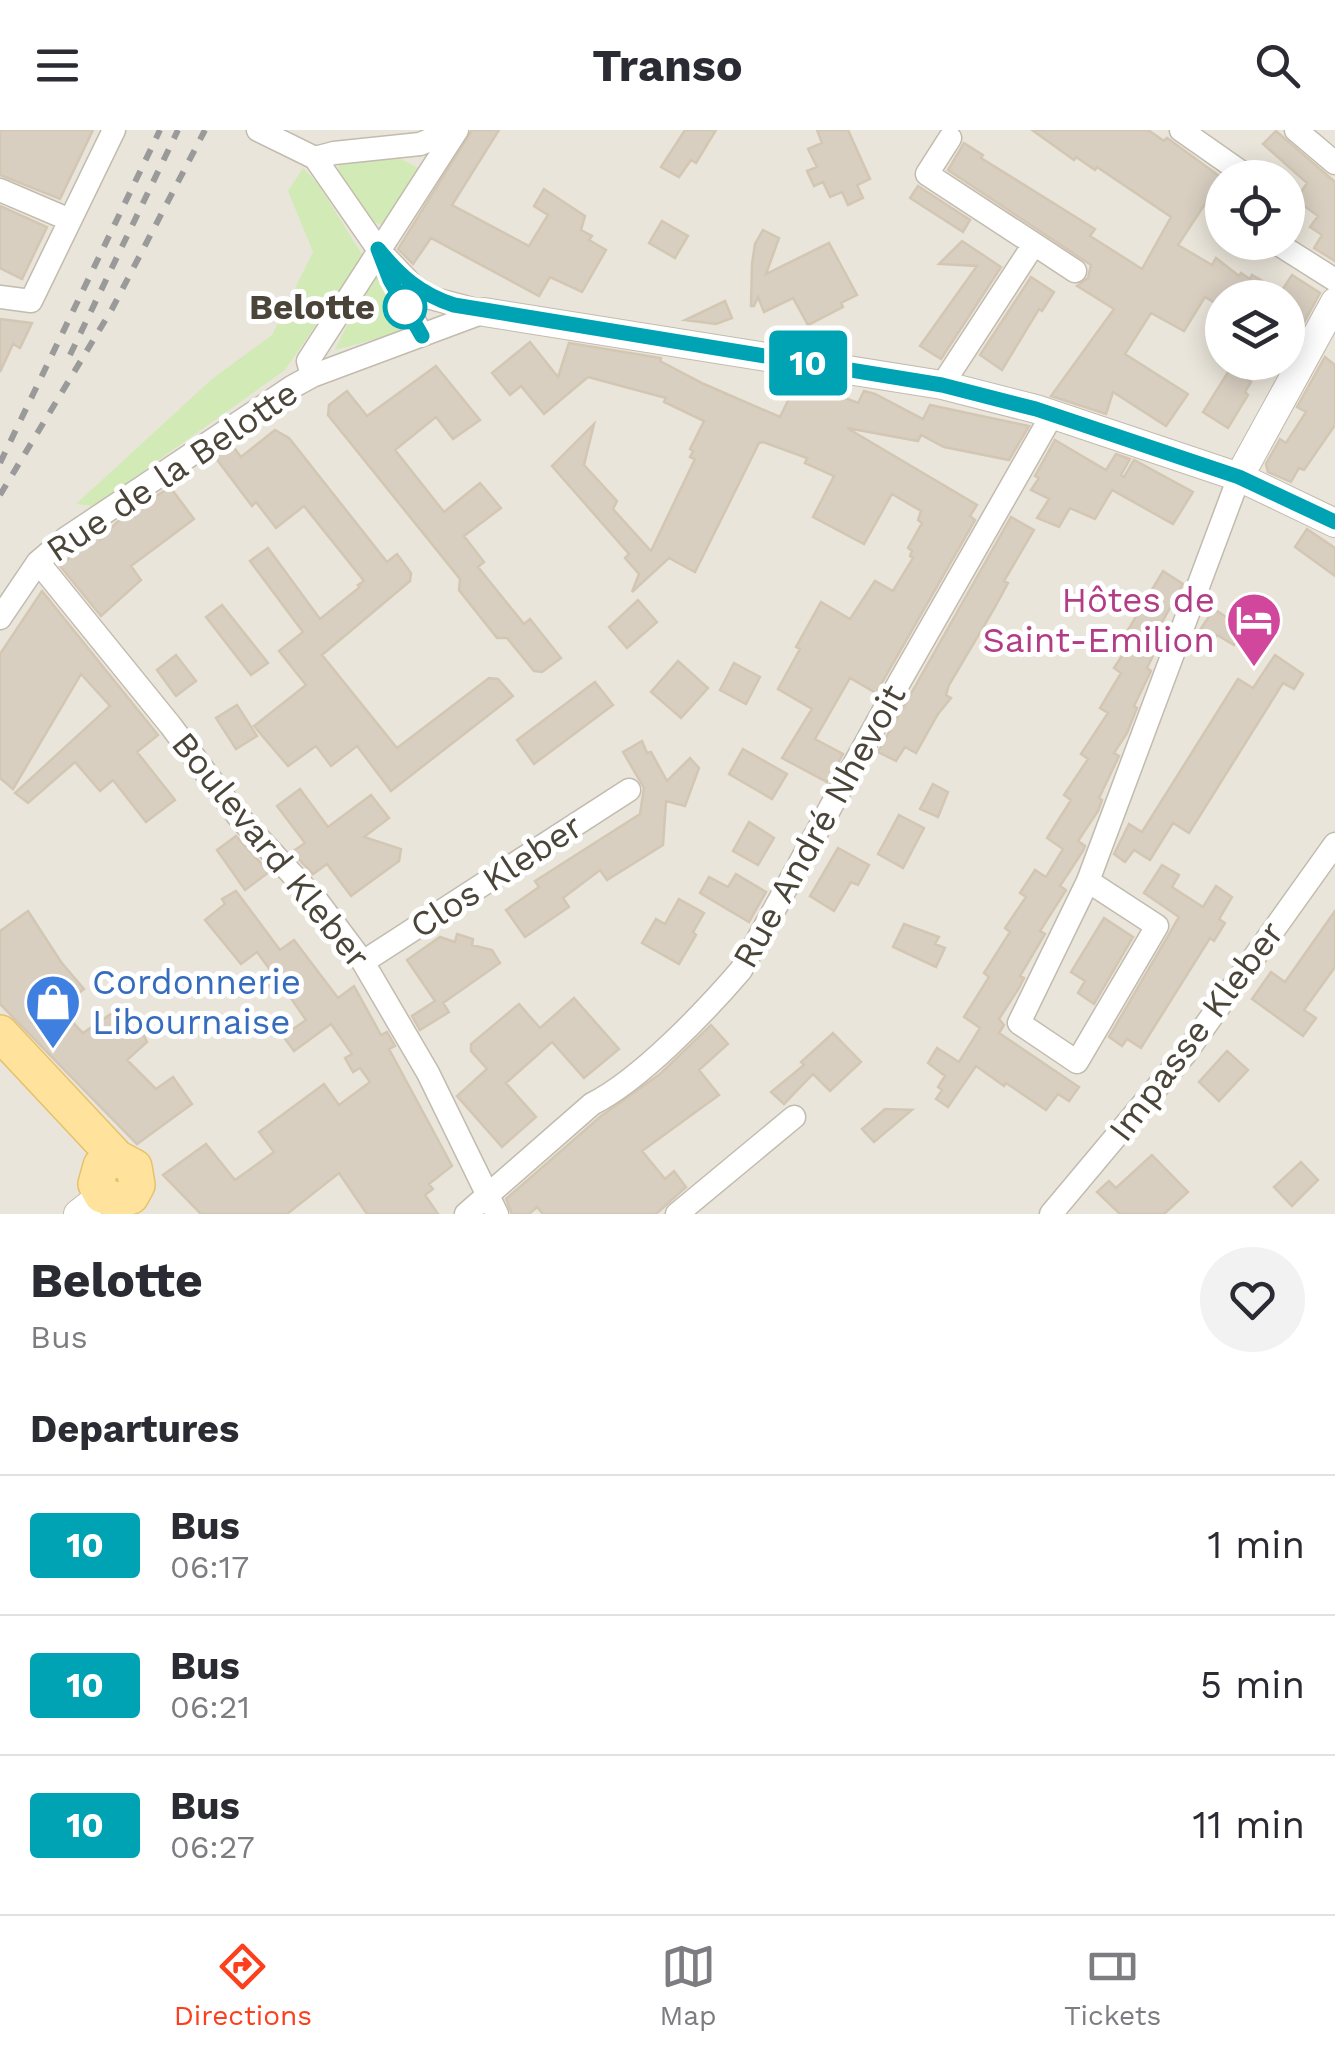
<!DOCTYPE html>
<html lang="en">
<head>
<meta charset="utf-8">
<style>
	body { margin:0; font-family:"Work Sans",sans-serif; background:#f2f2f3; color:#2b2b33; height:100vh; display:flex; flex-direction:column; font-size:38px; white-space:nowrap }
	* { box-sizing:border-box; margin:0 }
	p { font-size:32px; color:#7c7c81 }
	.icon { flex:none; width:55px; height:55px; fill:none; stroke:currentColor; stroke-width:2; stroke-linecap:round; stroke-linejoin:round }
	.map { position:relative; height:1084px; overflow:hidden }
	.details { display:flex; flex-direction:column; background:#fff; flex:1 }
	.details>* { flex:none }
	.badge { padding:0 20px; border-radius:8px; font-size:35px; line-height:65px }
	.fabs { position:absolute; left:1205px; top:30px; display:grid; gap:20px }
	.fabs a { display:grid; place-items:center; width:100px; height:100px; border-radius:50%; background:#fff; box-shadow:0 5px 25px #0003; font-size:50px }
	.map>.badge { position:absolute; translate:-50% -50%; box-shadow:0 0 0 5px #fff }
	h2 { padding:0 30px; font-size:38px; line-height:90px }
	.round { display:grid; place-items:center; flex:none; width:105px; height:105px; border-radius:52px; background:#f2f2f3 }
	.head { display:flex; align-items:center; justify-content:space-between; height:170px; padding:0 30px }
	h1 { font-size:48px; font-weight:700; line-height:75px }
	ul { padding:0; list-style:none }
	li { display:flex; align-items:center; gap:30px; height:140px; padding:0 30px; border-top:2px solid #e1e1e2 }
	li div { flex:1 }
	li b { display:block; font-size:38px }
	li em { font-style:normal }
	li .badge { min-width:110px; font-weight:700; text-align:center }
	header { display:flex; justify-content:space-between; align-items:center; height:130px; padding:0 30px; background:#fff; font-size:45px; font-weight:700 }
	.tabs { display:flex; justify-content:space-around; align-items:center; height:140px; border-top:2px solid #e1e1e2; background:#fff; font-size:28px; color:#7c7c81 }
	.tabs a { display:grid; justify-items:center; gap:5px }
	.tabs .on { color:#fc3f1d }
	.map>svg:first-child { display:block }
	.residential { fill:#eae5da; fill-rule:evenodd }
	.green { fill:#d2eab5 }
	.building { fill:#d8cfc1; stroke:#d3c7b4; stroke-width:2.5 }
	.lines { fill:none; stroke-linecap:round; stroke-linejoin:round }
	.minor-casing { stroke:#c2bbae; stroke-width:25 }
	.tertiary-casing { stroke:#c2bbae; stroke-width:30 }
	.primary-casing { stroke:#e6c16a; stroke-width:38 }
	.minor { stroke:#fff; stroke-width:22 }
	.tertiary { stroke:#fff; stroke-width:28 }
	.primary { stroke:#ffe39c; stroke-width:35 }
	.rail { stroke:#9a9a9a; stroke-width:6; stroke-dasharray:12 12; stroke-linecap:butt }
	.line-casing { stroke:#fff; stroke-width:22 }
	.line { stroke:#00a3b4; stroke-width:15 }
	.stop-dot { fill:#fff; stroke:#00a3b4; stroke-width:5 }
	.labels { text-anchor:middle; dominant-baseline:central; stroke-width:10; stroke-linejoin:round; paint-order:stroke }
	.stop-label { font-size:35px; font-weight:bold; fill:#4b4439; stroke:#fff; text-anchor:end }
	.street-label { font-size:35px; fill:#4b4439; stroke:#fff }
	.hotel-label { font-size:35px; fill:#b23c85; stroke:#fff; text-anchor:end }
	.shop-label { font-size:35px; fill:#366cbe; stroke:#fff; text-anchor:start }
</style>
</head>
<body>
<header><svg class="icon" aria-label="menu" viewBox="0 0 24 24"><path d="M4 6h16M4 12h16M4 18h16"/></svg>Transo<svg class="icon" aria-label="search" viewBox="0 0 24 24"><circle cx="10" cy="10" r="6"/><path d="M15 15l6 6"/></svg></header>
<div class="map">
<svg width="1335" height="1084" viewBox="0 0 1335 1084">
	<rect width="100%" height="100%" fill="#f6f3ec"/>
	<!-- residential -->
	<path class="residential" d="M0 0H1335V1084H0ZM1222 48H1288V112H1222ZM1222 168H1288V232H1222Z"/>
	<!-- green -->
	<path class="green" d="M401 29 418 38 384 95 369 91 338 44 339 33Z
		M303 38 318 54 363 126 285 240 94 376 76 374 212 249 272 205 313 122 288 61Z
		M374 139 412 199 335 220Z"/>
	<!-- building -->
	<path class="building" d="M0 0H93L60 69 0 45Z
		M472 0H499L452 75 529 116 548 85 534 76 544 59 585 86 581 100 592 106 589 110 606 120 582 162 550 147 539 166 431 108 413 134 398 119Z
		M685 0H716L696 33 691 30 679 47 661 37Z
		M817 0H848L870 49 857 55 863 68 848 75 842 62 830 67 823 52 814 56 807 41 817 37 808 19 822 13Z
		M1032 0H1148L1164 11 1167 8 1222 48 1178 115 1212 135 1216 128 1239 146 1241 143 1250 149 1252 145 1281 162 1292 145 1320 163 1288 222V168H1222V177L1205 167 1184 201 1151 183 1125 224 1188 264 1166 296 1113 262 1106 284 1051 266 1114 179 1077 156 1088 148 1091 135 948 40 964 13 983 25 981 28 1095 99 1090 106 1142 139 1171 87 1097 37 1095 40 1076 27 1074 30Z
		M1276 1 1335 52V131L1314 118 1322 105 1310 97 1318 86 1296 70 1307 53 1263 14Z
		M918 56 970 90 963 102 910 68Z
		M0 76 47 97 22 149 0 138Z
		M662 91 688 106 675 128 649 113Z
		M763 100 779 108 766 144 829 113 857 165 841 173 843 177 808 195 793 168 764 182 758 167 754 176H751L752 134 755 114Z
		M962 111 1001 137 941 229 920 216 977 136 939 134Z
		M1031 147 1054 162 1042 181 1039 179 1002 240 980 225Z
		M725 171 732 188 716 194 685 190Z
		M0 189 32 193 20 218 13 214 0 242Z
		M530 212 558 247 569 213 661 228 660 231 704 254 780 287 798 250 858 273 864 261 875 264 923 289 930 275 1029 296 1009 330 944 317 921 305 918 311 847 298 977 375 970 386 975 390 876 563 850 548 815 609 843 624 827 652 782 628 812 579 778 559 800 519 796 517 821 472 850 489 875 451 893 461 913 428 910 426 912 421 908 418 922 393 918 390 921 381 892 364 864 414 813 387 834 346 805 333 807 328 763 312 759 313 695 442 669 428 632 462 639 444 625 428 629 424 552 336 594 294 584 335 617 371 613 379 651 421 695 329 690 327 693 321 690 319 704 291 664 272 666 268 588 247 544 284 521 256 510 265 492 243Z
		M1325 227 1335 235V295L1304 340 1299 338 1291 352 1268 342 1266 334 1280 309 1286 313 1306 282 1297 277Z
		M436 236 480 290 453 309 436 287 395 320 444 382 480 353 501 378 464 406 484 432 478 437 524 494 530 489 561 528 542 542 534 541 507 508H497L459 460 460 449 328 285 329 275 347 261 367 286Z
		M1230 239 1251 252 1245 262 1248 265 1228 298 1203 282Z
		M275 300 289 308 387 432 397 424 411 443 410 451 322 525 397 618 489 548 498 549 513 566 391 661 357 616 331 636 316 616 288 636 254 596 306 555 279 521 303 502 250 431 268 418 320 489 360 457 358 455 364 451 304 376 276 398 256 372 252 376 215 327 232 315 241 327Z
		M1055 310 1106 340 1116 324 1130 329 1121 345 1124 347 1134 330 1193 362 1173 394 1112 360 1095 389 1070 378 1059 397 1037 388 1049 369 1031 360 1039 348 1035 346Z
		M170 357 194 389 131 436 141 450 101 486 60 436 92 409 97 406 100 410 116 393Z
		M1011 387 1034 400 1004 451 1008 453 994 479 949 555 946 565 951 568 938 584 916 623 905 617 896 631 878 622Z
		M1307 399 1335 418V446L1295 417Z
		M1163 441 1183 454 1159 498 1165 501 1147 538 1151 541 1134 576 1137 578 1127 603 1114 623 1119 626 1099 668 1102 670 1098 681 1078 711 1085 716 1083 721 1060 756 1066 760 1040 801 1045 804 1020 846 1024 848 1019 858 999 889 1004 895 999 903 1079 957 1069 971 1058 964 1046 980 1006 953 1004 956 976 936 948 977 936 969 942 960 938 957 945 946 928 933 937 918 959 932 980 898 964 887 989 847 984 843 1010 802 1005 798 1026 767 1020 763 1035 740 1046 747 1063 719 1047 708 1071 670 1064 665 1088 629 1081 624 1108 583 1100 578 1121 543 1114 538 1135 506 1128 500Z
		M42 461 158 605 137 622 175 670 146 692 113 650 100 661 75 632 28 673 15 663 110 576 81 544 13 659 0 648V524Z
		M638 470 657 492 627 518 609 497Z
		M222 475 268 533 251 545 206 487Z
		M1214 479 1244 499 1234 515 1217 505 1210 516 1196 506Z
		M176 525 196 551 176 566 157 540Z
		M1275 525 1303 544 1294 559 1283 553 1189 703 1173 693 1150 730 1134 720 1125 732 1114 724 1129 694 1142 702 1238 549 1253 558Z
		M678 531 708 558 681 588 651 562Z
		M734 533 760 547 746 574 720 560Z
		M595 552 613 575 534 634 517 610Z
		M237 575 257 606 236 619 216 588Z
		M642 611 647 623 651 622 667 651 690 628 699 638 685 676 666 671 663 715 607 750 600 740 563 768 569 777 525 807 506 780 539 757 535 751 640 684 644 658 623 622Z
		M743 619 787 644 772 669 729 644Z
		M933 654 948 662 938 687 920 679Z
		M300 659 328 697 371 665 389 688 364 707 401 719 399 731 351 766 327 734 313 744 292 722 305 713 277 676Z
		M899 685 924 698 903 738 878 724Z
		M749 692 774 708 758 735 733 721Z
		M236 706 269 742 245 760 217 720Z
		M838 718 869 735 858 755 851 752 834 781 810 766Z
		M1162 735 1179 745 1172 757 1203 777 1216 756 1232 767 1219 789 1225 793 1214 811 1210 808 1141 918 1127 909 1122 916 1109 907 1179 787 1144 763Z
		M736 744 766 762 749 792 700 763 709 747 728 757Z
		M236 761 280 820 294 810 338 868 354 856 381 905 387 902 395 916 389 919 452 1036 429 1054 433 1059 425 1065 438 1084H367L339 1043 287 1084H201L163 1045 206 1014 235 1050 274 1022 259 1002 324 954 339 975 370 952 360 938 353 942 345 928 352 924 331 894 294 921 283 906 306 890 286 861 278 867 268 855 276 848 257 822 241 834 205 790 225 774 222 769Z
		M679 769 704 783 693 802 696 805 679 834 642 813 656 789 665 794Z
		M28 781 61 832 84 859 64 874 67 877 62 881 83 903 124 875 147 904 144 906 147 912 127 930 156 959 173 947 192 974 137 1014 0 874V801Z
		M1335 781V837L1304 880 1316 888 1303 906 1252 869 1271 842 1285 852Z
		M1104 788 1133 807 1094 874 1078 863 1085 851 1071 842Z
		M904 794 939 807 935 814 945 818 936 837 893 817Z
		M457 804 473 809 472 815 492 820 500 833 443 873 449 882 420 900 412 886 435 871 407 830 440 807 455 812Z
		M574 868 619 919 584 948 552 912 506 953 536 987 502 1017 457 966 487 939 471 921V914L519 874 540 898Z
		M711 895 728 914 699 940 719 965 642 1021 665 1049 674 1041 686 1057 656 1084H543L537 1077 529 1084H512L506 1069 601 986 660 944Z
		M833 903 861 932 830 961 813 944 784 974 771 962 804 935 801 932Z
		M1227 921 1248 940 1219 971 1199 952Z
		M885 979 912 980 874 1012 862 999Z
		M1152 1025 1188 1062 1164 1084H1120L1097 1062 1109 1051 1116 1058Z
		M1301 1032 1318 1050 1292 1076 1274 1057Z"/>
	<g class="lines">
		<!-- minor casing -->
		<g class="minor-casing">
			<path id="minor" d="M258 0 315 28 378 119 413 156 431 168 484 182
				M1181 0 1241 42 1243 48
				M1296 0 1335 33
				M950 8 927 44 1034 114
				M315 28 334 23 420 14 453 0
				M0 60 70 90
				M1275 112 1335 150
				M385 137 422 205
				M0 167 31 171 114 0
				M312 246 308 231 457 0
				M942 255 1034 114 1075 141
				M38 432 171 596 238 686 318 772 363 832 428 943 497 1084
				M0 488 38 432 65 409 292 257 312 246 484 182
				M1088 751 1157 796 1077 932 1019 893 1088 751 1239 347
				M363 832 629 660
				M466 1084 592 974C640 950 705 882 741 840L900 551 1052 285
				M677 1084 794 987
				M1051 1084 1185 924 1335 714"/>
		</g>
		<!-- tertiary casing -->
		<g class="tertiary-casing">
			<path id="tertiary" d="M484 182 942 255 1036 279 1239 347 1335 393
				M1239 347 1335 172
				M78 1084 102 1065"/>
		</g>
		<!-- primary casing -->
		<g class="primary-casing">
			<path id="primary" d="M0 903 117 1028 134 1037 137 1055 131 1066 119 1071 102 1065 96 1054 101 1036 117 1028"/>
		</g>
		<!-- minor -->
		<use href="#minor" class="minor"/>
		<!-- tertiary -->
		<use href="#tertiary" class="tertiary"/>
		<!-- primary -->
		<use href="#primary" class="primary"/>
		<!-- rail -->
		<path class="rail" d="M70 225 178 0
			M0 333 160 0
			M0 365 112 179 205 0"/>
	</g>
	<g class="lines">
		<!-- line casing -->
		<g class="line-casing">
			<path id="line" d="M422 206 390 150 378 119C400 146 420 164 454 175L942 255 1036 279 1239 347 1335 392"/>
		</g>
		<!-- line -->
		<use href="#line" class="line"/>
	</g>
	<!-- icons -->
	<defs>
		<g id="hotel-pin" transform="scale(2.875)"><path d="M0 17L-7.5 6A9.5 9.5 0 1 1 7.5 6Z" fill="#d1479c" stroke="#fff"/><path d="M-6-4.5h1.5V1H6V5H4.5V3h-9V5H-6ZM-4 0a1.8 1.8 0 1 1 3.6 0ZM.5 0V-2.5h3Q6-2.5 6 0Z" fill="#fff"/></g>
		<g id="shop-pin" transform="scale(2.875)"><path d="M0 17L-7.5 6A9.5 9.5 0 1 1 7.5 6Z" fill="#3f7fe0" stroke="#fff"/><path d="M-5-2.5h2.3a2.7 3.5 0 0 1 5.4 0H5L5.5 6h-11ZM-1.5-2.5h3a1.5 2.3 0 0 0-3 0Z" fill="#fff"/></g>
	</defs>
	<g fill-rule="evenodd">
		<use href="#hotel-pin" x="1254" y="490"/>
		<use href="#shop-pin" x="53" y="872"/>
	</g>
	<!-- markers -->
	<circle class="stop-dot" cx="405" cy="177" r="20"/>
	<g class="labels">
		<!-- stop labels -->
		<g class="stop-label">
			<text x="375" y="177">Belotte</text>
		</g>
		<!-- street labels -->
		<g class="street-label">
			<text transform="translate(172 341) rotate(-34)">Rue de la Belotte</text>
			<text transform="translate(819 696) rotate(-61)">Rue André Nhevoit</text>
			<text transform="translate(271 720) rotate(51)">Boulevard Kleber</text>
			<text transform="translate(496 746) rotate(-33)">Clos Kleber</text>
			<text transform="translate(1196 901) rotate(-53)">Impasse Kleber</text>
		</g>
		<!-- hotel labels -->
		<g class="hotel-label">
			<text x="1215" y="470">Hôtes de<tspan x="1215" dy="40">Saint-Emilion</tspan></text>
		</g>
		<!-- shop labels -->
		<g class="shop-label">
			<text x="92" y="852">Cordonnerie<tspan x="92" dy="40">Libournaise</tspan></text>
		</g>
	</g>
</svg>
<div class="fabs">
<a><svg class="icon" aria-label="locate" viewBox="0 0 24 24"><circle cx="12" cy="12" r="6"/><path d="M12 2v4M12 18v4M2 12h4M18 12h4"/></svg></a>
<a><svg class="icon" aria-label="layers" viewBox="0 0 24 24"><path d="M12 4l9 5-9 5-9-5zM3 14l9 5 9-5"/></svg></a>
</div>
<b class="badge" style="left:808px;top:233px;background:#00a3b4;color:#fff">10</b>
</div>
<section class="details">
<div class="head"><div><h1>Belotte</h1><p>Bus</p></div><a class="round"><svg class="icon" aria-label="heart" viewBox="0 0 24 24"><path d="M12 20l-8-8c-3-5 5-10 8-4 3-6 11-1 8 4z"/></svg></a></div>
<h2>Departures</h2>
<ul>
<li><span class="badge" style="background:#00a3b4;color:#fff">10</span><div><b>Bus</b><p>06:17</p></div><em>1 min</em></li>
<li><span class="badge" style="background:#00a3b4;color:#fff">10</span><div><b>Bus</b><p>06:21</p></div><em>5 min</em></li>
<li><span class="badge" style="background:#00a3b4;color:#fff">10</span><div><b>Bus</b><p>06:27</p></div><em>11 min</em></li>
</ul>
</section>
<nav class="tabs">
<a class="on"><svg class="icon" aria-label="directions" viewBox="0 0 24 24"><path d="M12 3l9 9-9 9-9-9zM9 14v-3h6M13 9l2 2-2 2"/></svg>Directions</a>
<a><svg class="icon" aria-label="map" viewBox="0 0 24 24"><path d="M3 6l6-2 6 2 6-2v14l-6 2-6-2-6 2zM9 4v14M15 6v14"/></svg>Map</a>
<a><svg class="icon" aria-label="tickets" viewBox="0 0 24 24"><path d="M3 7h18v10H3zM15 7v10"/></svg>Tickets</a>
</nav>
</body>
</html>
